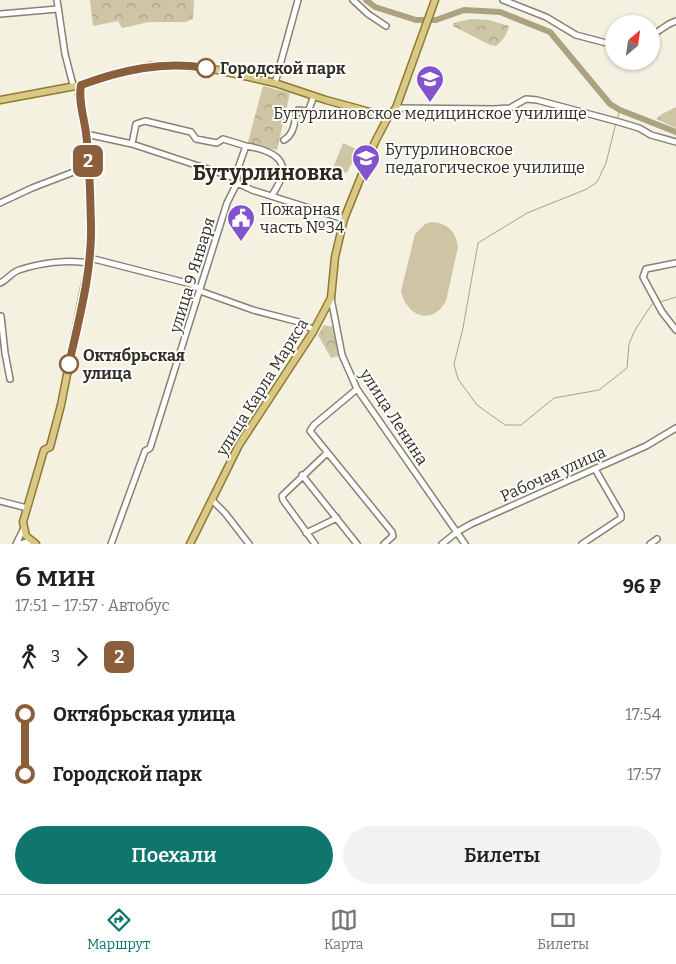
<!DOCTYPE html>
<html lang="ru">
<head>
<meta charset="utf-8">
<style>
	body { margin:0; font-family:Bitter,serif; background:#f2f2f2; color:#202124; height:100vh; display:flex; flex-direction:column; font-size:19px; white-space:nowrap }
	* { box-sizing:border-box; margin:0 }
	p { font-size:16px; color:#757577 }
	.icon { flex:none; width:28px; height:28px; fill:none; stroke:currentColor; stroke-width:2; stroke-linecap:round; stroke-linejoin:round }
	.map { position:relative; height:544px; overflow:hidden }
	.panel { display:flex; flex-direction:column; background:#fff; flex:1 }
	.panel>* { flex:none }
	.badge { padding:0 10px; border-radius:8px; font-size:18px; line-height:32px }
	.needle { width:32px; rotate:29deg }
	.buttons { position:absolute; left:605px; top:15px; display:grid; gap:10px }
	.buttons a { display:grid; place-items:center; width:55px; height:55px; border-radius:50%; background:#fff; box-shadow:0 1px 4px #0004; font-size:25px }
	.map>.badge { position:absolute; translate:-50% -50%; box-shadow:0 0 0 2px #fff }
	.legs { display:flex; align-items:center; gap:8px; height:55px; padding:0 15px; font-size:16px }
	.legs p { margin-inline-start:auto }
	.overview { display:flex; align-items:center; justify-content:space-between; height:85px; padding:0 15px }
	h1 { font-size:28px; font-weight:600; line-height:38px }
	.button { display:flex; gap:10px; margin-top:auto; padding:10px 15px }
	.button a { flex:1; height:58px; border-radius:30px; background:#0f766e; color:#fff; font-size:20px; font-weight:600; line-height:58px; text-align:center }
	.button a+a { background:#f2f2f2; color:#202124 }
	ul { padding:0 15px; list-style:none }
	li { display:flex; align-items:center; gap:18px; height:60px; font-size:19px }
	li i { display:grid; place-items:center; width:8px; height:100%; margin:0 6px; background:currentColor }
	li i::after { content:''; width:12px; height:12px; margin:-6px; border:4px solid; border-radius:50%; background:#fff }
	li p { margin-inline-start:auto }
	li:first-child i { background:linear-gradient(#0000 50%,currentColor 0) }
	li:last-child i { background:linear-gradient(currentColor 50%,#0000 0) }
	.menu { display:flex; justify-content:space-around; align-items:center; height:70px; border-top:1px solid #e0e0e0; background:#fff; font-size:14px; color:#757577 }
	.menu a { display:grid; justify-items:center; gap:2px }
	.menu .active { color:#0f766e }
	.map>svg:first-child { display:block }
	.grass { fill:#cec5a5 }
	.forest { fill:url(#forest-crowns) }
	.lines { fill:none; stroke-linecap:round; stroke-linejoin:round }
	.stream { stroke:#aba282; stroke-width:1 }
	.river { stroke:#aba282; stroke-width:6 }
	.minor-casing { stroke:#868273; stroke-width:8 }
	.major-casing { stroke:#8e7b30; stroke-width:9 }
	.minor { stroke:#fff; stroke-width:5 }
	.major { stroke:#dac986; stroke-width:6 }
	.line-1-casing { stroke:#fff; stroke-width:11 }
	.line-1 { stroke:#8b5e3c; stroke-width:8 }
	.stop-1-dot { fill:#fff; stroke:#8b5e3c; stroke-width:2.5 }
	.labels { text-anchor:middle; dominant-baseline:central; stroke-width:4; stroke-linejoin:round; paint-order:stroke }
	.stop-label { font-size:16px; font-weight:bold; fill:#302e28; stroke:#fffefb; text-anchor:start }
	.poi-label { font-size:16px; fill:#302e28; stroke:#fffefb; text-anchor:start }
	.street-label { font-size:16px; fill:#302e28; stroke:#fffefb }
	.district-label { font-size:21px; font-weight:bold; fill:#2e2a1e; stroke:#fffefb }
</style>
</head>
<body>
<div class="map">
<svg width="676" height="544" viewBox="0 0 676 544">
	<defs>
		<pattern id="forest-crowns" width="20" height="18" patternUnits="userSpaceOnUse" patternTransform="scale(1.25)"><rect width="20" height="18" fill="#cec5a5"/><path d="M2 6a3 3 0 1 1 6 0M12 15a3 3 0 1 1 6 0" fill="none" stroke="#a8a086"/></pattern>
	</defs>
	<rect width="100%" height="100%" fill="#f5f1e0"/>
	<!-- grass -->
	<path class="grass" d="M343 143 358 150 347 173 333 168Z
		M432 222C448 223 456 232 458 247L446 301C432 326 407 317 401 291L415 234 425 224Z"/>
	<!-- forest -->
	<path class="forest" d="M90 0H194L193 19 185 22H149L122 28 118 21 93 26Z
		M471 19 489 20 509 26C507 35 503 40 496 46L490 45 453 26V23Z
		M263 86 290 93 277 150 248 142Z
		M676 107V128L656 119 662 114Z
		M324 325 333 327 338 356 331 358 318 335Z"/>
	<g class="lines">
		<!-- stream -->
		<path class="stream" d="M617 120 620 110
			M616 123 606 163 597 182 587 189 527 213 478 243 463 328 454 364 458 379 477 405 505 425H521L554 398 599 390 627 368 629 344 635 330 652 304 656 303
			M660 302 676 297"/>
		<!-- river -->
		<path class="river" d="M366 0 375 7 416 20H436L464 10 500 12 550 32 610 104 620 110 676 132"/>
		<!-- minor casing -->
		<g class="minor-casing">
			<path id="minor" d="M57 0 65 54 73 85
				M353 0 368 14 386 26
				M503 0 546 17 576 35 614 45
				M0 14 58 9
				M651 36 669 24 676 21
				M275 83 298 0
				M396 108 494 109 510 108 526 99 537 100 619 122 639 128 651 135 676 142
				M86 134 132 144 232 177 237 183 252 190 344 219
				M284 140C295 134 294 121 298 110L306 111 309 109 314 96
				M132 144 136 124 145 121 191 132 196 139 217 143 223 139 246 146
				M0 203 32 188 84 168H89
				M90 258 191 284 200 289
				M676 263 646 269 643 277 662 312 676 330
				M0 283C7 280 12 272 19 270 40 263 68 259 89 263
				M200 291 253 310 299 322 314 330
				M331 298 342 355 357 389 465 544
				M1 316 5 353 10 379
				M357 389 314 425 310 431 392 532 393 536 384 544
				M302 475 357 544
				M212 500 225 513 249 544
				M0 501 27 508
				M306 533 337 518
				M16 544 24 528
				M20 544 31 541
				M111 544 145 451 150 448 227 203 237 183V171L246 146C259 148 282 153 283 170 284 178 275 189 272 196
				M315 544 283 500 282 496 327 453
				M442 544 457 532 471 524 646 446 676 428
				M582 544 621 518V514L595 469
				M650 544 657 539"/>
		</g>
		<!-- major casing -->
		<g class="major-casing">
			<path id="major" d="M0 100 81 85 126 71 150 66 174 65 218 70 275 83 326 100 388 117
				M36 544 26 536 23 522 44 450 50 447 61 405 90 258 91 228 89 168 86 134 79 95 81 85
				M190 544 239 445 313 332 331 298 335 257 344 219 375 142 388 117 396 108 435 0"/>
		</g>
		<!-- minor -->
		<use href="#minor" class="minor"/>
		<!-- major -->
		<use href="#major" class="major"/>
	</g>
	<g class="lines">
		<!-- line-1 casing -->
		<g class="line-1-casing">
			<path id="line-1" d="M69 364C79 319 92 272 91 225 90 195 90 163 86 133 84 117 78 101 81 85 122 70 162 61 206 68"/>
		</g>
		<!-- line-1 -->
		<use href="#line-1" class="line-1"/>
	</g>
	<!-- icons -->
	<defs>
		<g id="university-pin" transform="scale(1.4375)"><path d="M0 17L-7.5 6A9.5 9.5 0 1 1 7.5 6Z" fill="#8253cc" stroke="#fffefb"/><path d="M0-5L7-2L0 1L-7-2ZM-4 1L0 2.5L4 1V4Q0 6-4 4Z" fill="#fff"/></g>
		<g id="civic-pin" transform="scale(1.4375)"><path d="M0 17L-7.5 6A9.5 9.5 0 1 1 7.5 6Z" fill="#8253cc" stroke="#fffefb"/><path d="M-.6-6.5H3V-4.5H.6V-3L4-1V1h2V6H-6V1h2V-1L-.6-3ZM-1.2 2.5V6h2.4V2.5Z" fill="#fff"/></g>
	</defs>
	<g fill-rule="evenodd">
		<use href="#university-pin" x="430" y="79"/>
		<use href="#university-pin" x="366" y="158"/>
		<use href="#civic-pin" x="241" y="218"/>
	</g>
	<!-- markers -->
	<g class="stop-1-dot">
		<circle cx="206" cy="68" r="9"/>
		<circle cx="69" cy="364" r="9"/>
	</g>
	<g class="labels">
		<!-- stop labels -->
		<g class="stop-label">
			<text x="220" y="68">Городской парк</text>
			<text x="83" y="355">Октябрьская<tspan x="83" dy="18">улица</tspan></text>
		</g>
		<!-- poi labels -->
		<g class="poi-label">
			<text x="430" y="113" text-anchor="middle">Бутурлиновское медицинское училище</text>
			<text x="385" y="149">Бутурлиновское<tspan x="385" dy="18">педагогическое училище</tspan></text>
			<text x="260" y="209">Пожарная<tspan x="260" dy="18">часть №34</tspan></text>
		</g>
		<!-- street labels -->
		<g class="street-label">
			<text transform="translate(192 275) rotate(-73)">улица 9 Января</text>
			<text transform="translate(262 387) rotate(-58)">улица Карла Маркса</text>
			<text transform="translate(394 417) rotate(57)">улица Ленина</text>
			<text transform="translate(553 474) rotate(-24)">Рабочая улица</text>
		</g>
		<!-- district labels -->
		<g class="district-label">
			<text x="268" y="173">Бутурлиновка</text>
		</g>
	</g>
</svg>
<div class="buttons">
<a><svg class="needle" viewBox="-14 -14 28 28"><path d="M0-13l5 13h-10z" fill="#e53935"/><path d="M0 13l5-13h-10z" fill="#757577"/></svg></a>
</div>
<b class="badge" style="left:88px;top:161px;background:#8b5e3c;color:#fff">2</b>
</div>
<section class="panel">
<div class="overview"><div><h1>6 мин</h1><p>17:51 – 17:57 · Автобус</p></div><b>96 ₽</b></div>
<div class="legs"><svg class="icon" aria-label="walk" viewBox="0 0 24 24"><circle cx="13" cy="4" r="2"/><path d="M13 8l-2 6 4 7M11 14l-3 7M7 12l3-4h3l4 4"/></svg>3<svg class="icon" aria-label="forward" viewBox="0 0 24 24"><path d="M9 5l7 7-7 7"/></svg><b class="badge" style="background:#8b5e3c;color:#fff">2</b></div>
<ul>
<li><i style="color:#8b5e3c"></i><b>Октябрьская улица</b><p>17:54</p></li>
<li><i style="color:#8b5e3c"></i><b>Городской парк</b><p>17:57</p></li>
</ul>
<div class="button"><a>Поехали</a><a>Билеты</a></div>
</section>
<nav class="menu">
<a class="active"><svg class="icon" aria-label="directions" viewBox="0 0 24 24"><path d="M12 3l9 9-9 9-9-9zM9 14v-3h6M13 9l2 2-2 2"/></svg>Маршрут</a>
<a><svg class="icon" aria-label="map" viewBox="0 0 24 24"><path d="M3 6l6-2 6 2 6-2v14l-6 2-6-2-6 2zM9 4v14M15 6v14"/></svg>Карта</a>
<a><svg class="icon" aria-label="tickets" viewBox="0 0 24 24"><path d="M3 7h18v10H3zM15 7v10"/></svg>Билеты</a>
</nav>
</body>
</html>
